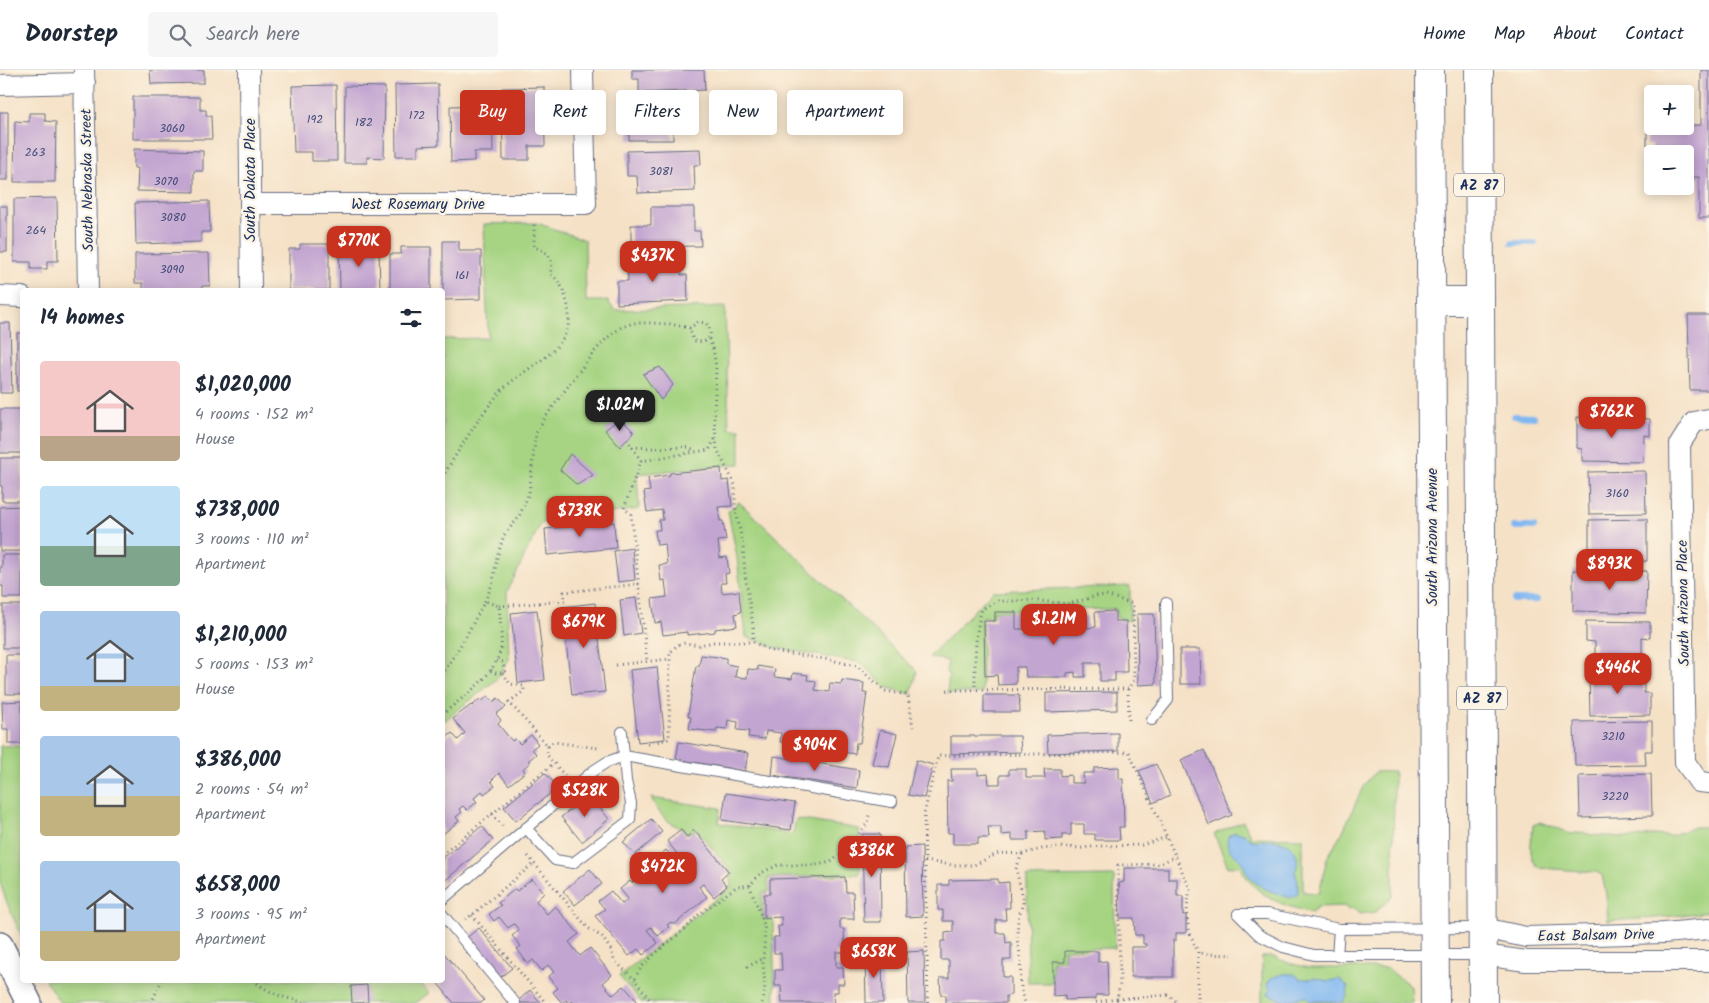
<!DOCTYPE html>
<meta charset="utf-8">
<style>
body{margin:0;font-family:Kalam,sans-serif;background:#f6f6f7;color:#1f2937;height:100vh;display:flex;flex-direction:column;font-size:19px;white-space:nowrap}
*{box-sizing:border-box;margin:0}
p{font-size:16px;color:#747a83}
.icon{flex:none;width:28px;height:28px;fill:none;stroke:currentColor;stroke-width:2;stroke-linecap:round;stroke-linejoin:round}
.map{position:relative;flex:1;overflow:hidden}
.sheet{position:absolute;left:20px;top:218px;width:425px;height:695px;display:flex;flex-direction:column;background:#fff;border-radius:5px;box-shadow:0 2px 12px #0003}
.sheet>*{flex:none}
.banner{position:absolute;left:460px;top:20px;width:475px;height:45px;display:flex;gap:10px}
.fabs{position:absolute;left:1644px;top:15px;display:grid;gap:10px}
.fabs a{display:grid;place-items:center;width:50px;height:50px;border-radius:5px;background:#fff;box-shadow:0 2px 12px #0003;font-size:25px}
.price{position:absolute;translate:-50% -42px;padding:0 11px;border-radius:10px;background:#c8321e;color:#fff;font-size:16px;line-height:32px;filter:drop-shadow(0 1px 2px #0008)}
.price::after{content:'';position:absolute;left:50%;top:30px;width:15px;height:11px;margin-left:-8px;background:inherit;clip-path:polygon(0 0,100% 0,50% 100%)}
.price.on{background:#222;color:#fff}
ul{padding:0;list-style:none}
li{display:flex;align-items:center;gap:15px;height:125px;padding:0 20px}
li span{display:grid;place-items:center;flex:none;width:140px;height:100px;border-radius:5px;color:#555}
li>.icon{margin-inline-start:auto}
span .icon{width:60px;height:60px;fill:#fffc;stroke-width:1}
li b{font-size:21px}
h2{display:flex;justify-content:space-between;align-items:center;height:60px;padding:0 20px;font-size:21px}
.tag{padding:0 18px;border-radius:5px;background:#fff;box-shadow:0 2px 12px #0003;font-size:18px;line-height:45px}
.tag.on{background:#c8321e;color:#fff}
header{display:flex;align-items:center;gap:30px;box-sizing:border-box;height:70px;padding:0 25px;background:#fff;border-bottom:1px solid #e0e1e3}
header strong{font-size:24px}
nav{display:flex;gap:28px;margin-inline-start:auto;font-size:18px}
.search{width:350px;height:45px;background:#f6f6f7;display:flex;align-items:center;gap:12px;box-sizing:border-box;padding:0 18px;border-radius:5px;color:#747a83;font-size:19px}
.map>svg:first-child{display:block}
.green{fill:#a6d482;stroke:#608270}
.water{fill:#81b8f1;stroke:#4e74a8}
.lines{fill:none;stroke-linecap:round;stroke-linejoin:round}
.stream{stroke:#81b8f1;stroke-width:6}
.building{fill:#c3a5d1}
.service-casing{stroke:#676d82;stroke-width:12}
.minor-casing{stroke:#676d82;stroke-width:22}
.tertiary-casing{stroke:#676d82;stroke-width:28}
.primary-casing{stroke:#676d82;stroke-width:30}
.path{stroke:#676d82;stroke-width:3;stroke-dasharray:1 4;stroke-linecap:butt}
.service{stroke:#fff;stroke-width:10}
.minor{stroke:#fff;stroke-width:20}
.tertiary{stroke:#fff;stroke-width:25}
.primary{stroke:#fff;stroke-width:28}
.labels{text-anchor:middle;stroke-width:5;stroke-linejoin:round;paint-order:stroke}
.number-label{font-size:12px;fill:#454c7b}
.shield{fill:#fcf5e5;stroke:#5e6a86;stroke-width:1}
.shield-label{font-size:14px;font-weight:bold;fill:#1b2f5e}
.street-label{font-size:15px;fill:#1b2f5e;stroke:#fcf5e5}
</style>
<header>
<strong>Doorstep</strong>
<div class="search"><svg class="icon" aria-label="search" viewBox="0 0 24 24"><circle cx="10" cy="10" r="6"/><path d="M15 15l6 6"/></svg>Search here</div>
<nav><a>Home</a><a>Map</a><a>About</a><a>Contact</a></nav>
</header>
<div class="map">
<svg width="1709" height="933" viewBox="0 0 1709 933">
<rect width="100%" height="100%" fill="#fcf5e5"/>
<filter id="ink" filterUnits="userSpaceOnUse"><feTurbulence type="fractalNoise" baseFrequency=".02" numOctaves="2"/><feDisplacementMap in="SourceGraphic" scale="10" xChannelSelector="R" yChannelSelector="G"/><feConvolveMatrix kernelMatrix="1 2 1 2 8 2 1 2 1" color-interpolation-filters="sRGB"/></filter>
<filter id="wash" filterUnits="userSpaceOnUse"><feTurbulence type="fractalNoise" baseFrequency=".0096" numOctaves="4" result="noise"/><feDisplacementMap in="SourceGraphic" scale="20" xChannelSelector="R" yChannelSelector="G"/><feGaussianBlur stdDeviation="1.12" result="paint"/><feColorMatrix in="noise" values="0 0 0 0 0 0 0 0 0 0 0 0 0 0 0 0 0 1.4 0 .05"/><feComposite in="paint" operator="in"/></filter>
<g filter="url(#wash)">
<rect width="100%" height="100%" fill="#f5e1c6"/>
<g class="green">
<polygon points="537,153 585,170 586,231 608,231 614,240 725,237 729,359 740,359 740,394 637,404 639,439 541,453 507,522 509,589 498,608 443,652 443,269 488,268 484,154"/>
<polygon points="739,432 917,601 911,624 885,617 861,593 777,578 746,567 737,487 728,441"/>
<polygon points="1130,516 1130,551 1117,548 1116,539 993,541 993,547 982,547 982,623 947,623 949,604 946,603 948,591 929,587 993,521"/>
<polygon points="0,676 22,676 22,866 10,841 0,813"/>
<path d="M1394 701 1393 819 1392 827 1375 842 1360 844 1354 838 1347 839 1346 836 1317 837 1312 843C1278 834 1256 827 1239 795L1228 797 1214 764 1243 751 1251 767 1303 768V822L1319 823 1327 788 1342 763 1364 715 1375 702Z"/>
<path d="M651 728 720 738 719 753 793 764 796 749 859 759 860 804 768 808 769 822 762 823 763 849H773L775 933H642L619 906 731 817 730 800 696 759 687 764C682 758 677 757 671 753 661 747 656 737 651 728Z"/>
<path d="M1541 752 1571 764 1581 762 1592 765 1635 768 1651 765 1670 766 1694 757H1709V842L1654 848 1608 851 1606 824 1602 805 1596 802 1540 798C1526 788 1532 770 1533 755Z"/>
<polygon points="1114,806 1115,878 1064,879 1064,890 1052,891 1052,913 1028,913 1027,807"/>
<polygon points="1271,886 1289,893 1309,898 1386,898 1411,916 1412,933 1262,933 1262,887"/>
<polygon points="45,910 418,910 429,923 416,933 60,933"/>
</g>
<g class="water">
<path d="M1235 762 1244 764 1251 770C1259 771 1267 770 1275 770 1293 772 1302 786 1295 802L1298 811V824L1291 828C1275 823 1256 818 1247 803 1245 799 1244 795 1242 792 1235 783 1224 781 1228 766Z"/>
<polygon points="1284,904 1294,904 1300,909 1308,909 1314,908 1329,911 1340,909 1348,917 1347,926 1344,931 1341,933 1330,931 1311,931 1307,927 1302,927 1285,932 1268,924 1270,919 1267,914 1271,908"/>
</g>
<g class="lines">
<g class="stream">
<polyline points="1512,173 1535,173"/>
<polyline points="1514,346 1534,347"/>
<polyline points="1514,457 1534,457"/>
<polyline points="1514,530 1537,530"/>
</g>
</g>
<g id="blocks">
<g class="building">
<polygon points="150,0 204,0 204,13 151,14"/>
<polygon points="632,0 704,0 705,20 639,23 639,9 632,9"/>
<polygon points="1701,0 1709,0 1709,148 1699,148 1699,107 1685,107 1685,84 1652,84 1652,75 1647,75 1647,55 1652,55 1652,56 1701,55"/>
<polygon points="438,14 439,75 418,76 418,86 396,86 395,15"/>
<polygon points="336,15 337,91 312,91 312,82 294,82 292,16"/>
<polygon points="345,16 385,17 384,88 367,87 367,93 344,93"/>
<polygon points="544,17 545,76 529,76 529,90 503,90 502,18"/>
<polygon points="133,27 200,27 200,40 206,40 206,46 211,46 212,69 133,69"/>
<polygon points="683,29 683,58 673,58 673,70 629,70 629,48 638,48 638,41 644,41 644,30"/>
<polygon points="492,35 493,82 474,82 474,91 451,92 450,36"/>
<rect x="0" y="42" width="8" height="68"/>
<polygon points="29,43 45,43 45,51 56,52 55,112 14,112 15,51 29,52"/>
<polygon points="134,79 203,81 203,101 194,101 194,122 137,121 138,98 134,98"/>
<polygon points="700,79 701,95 694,95 695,121 638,123 637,106 627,106 627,81"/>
<rect x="1647" y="86" width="5" height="21"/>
<polygon points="57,128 58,191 47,191 47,199 31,199 31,192 14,192 14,129"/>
<polygon points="209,131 210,162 201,162 201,172 136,174 135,133"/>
<rect x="0" y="136" width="7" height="46"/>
<polygon points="651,137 694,137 694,161 700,161 701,176 631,177 631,155 651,155"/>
<polygon points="443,171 459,171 459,181 481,181 481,229 443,230"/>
<polygon points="300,174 329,174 329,220 289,220 289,179 300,179"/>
<polygon points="339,175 369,175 369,180 379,180 380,220 340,220"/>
<polygon points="401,177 431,177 431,220 390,220 390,184 401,184"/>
<polygon points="209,183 210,216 202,216 202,220 143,220 143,213 135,213 135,184"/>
<polygon points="680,190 681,205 687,205 688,231 617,234 617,211 628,211 627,192"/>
<polygon points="1688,245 1709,245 1709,320 1690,320"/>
<polygon points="0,253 10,253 12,323 0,323"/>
<rect x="17" y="263" width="5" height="58"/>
<polygon points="660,297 673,315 661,330 643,304"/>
<rect x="0" y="339" width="22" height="44"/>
<polygon points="1577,347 1650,349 1650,366 1644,365 1643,392 1582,391 1582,379 1577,378"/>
<polygon points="620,348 634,362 620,377 605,360"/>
<polygon points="570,384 593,405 577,415 560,400"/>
<polygon points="0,388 22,388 22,431 2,431 2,416 0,416"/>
<polygon points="721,398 722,411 729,410 732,436 718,437 720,451 723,451 726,470 718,471 720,488 727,487 729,503 725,504 726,513 721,513 722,523 739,521 741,542 735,544 737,556 715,559 715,562 687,565 687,562 663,565 661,552 655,553 652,529 667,527 665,510 661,511 659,495 667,494 665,474 657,475 655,460 660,460 659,450 663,450 662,440 647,442 644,422 650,421 648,408 670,405 670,403"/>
<polygon points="1645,401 1646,443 1589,444 1588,402"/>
<polygon points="22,436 22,481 0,481 0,437"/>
<polygon points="1647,449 1647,491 1589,492 1589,450"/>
<polygon points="614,452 616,478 547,485 545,459"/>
<polygon points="632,478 635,510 618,512 614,481"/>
<polygon points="2,485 22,485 22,528 3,528 3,516 0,516 0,497 2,497"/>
<polygon points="1573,500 1647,501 1646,543 1573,541"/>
<polygon points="636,528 641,563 624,566 620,530"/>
<polygon points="595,533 605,622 572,625 562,537"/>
<rect x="3" y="535" width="19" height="43"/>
<polygon points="537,540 545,610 518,613 511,543"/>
<polygon points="1115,541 1115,551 1126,551 1127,602 1115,602 1115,611 1100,611 1100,593 1085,593 1085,607 1075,607 1075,602 1067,603 1067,607 1026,607 1025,597 1016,597 1016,614 998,615 997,605 985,606 984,551 995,551 995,542 1016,542 1016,559 1025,559 1024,547 1040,547 1040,551 1043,551 1043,546 1069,545 1069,550 1072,550 1072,546 1087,546 1087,558 1096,557 1095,542"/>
<polygon points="1137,544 1154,544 1156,614 1138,615"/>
<polygon points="1586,551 1650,552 1650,568 1642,567 1642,593 1595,592 1595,572 1586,571"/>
<polygon points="1180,579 1200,579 1201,614 1180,614"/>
<rect x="6" y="585" width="16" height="39"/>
<polygon points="701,585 726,588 726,594 737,596 735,607 747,608 748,599 758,600 758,596 775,599 774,607 792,609 793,603 808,605 807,610 816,611 815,620 829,622 830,613 841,614 842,610 864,613 863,623 867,623 860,673 856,673 855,684 829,680 830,675 818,673 819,665 811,663 809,673 800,671 799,674 780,672 781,663 766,661 765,669 748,667 749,661 737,660 738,652 728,650 727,659 717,658 716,662 689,659 691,647 688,646 696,596 699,596"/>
<polygon points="657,597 665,669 638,672 630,600"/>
<polygon points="1644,603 1644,623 1650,623 1650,645 1590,646 1589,604"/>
<polygon points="1117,622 1117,640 1046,642 1046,623"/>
<polygon points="984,625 1019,625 1020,642 984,642"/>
<polygon points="488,626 493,632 498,628 506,637 496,644 501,650 498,654 512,671 515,669 520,674 531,665 538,674 532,679 536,684 528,691 530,692 523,699 525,702 509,715 499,703 491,711 495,716 484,724 482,721 474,728 477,732 467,740 463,736 459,739 462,742 456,747 459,751 444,763 442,761 442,671 452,663 458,670 465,663 453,649 471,635 472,636 480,629 482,631"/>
<polygon points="22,631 22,674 8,674 8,659 3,659 2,632"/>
<polygon points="1652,651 1652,681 1645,681 1646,695 1575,696 1574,652"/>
<polygon points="880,660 897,664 889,697 872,694"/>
<polygon points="1118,663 1118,681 1048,683 1047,665"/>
<polygon points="951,666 1020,666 1021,682 951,684"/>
<polygon points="679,672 748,683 745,701 676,689"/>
<polygon points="1204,680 1232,745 1209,755 1181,690"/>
<polygon points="774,686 859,700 857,718 772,705"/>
<polygon points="916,690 933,695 924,728 908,725"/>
<polygon points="1156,694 1170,725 1153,733 1139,701"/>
<polygon points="1119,697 1119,709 1123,709 1124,757 1119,757 1120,770 1095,770 1095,764 1084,764 1084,754 1071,754 1071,765 1062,765 1062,769 1045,770 1045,761 1028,762 1028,770 1012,770 1012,764 1001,765 1001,757 988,757 989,768 978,768 978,774 953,774 953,763 948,763 947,711 952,711 951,699 978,699 978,705 988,704 989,714 1000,714 1000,705 1009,705 1009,699 1026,699 1026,708 1045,708 1044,699 1060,699 1060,706 1071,705 1071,713 1084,713 1083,703 1094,703 1094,698"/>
<polygon points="545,703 558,717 516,751 504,737"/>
<polygon points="1651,704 1652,746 1580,748 1579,706"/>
<polygon points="726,723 795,733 791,760 722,750"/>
<polygon points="589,725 609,749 582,772 561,747"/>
<polygon points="651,749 662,762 635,785 623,772"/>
<polygon points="482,756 493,770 442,813 442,789"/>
<polygon points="681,760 687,767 694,760 729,802 721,809 727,816 714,827 703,814 699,817 707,827 674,855 671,852 667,855 669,857 658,866 651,857 647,860 658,873 643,885 638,879 629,886 595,846 605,839 598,831 611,821 622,834 628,829 620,819 630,811 632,813 644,803 642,801 652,793 654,795 658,792 655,789 666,780 674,789 678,785 667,771"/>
<polygon points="862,764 880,764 881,852 864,852"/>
<polygon points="922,776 923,846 906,847 905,777"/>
<polygon points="1124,798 1168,798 1168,809 1177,809 1177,826 1183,826 1183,845 1186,845 1186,863 1176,863 1176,870 1173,870 1173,907 1131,907 1131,877 1146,877 1146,874 1143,874 1143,865 1135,865 1134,848 1120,848 1119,813 1124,812"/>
<polygon points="590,799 602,814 575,835 563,821"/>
<polygon points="845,807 846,822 853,822 854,849 840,849 840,859 844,859 845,882 836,882 836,897 843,897 844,914 838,914 838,922 833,922 834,933 782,933 781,916 775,916 775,900 782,900 781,883 774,883 774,867 779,867 778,856 782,856 781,847 764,848 764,824 770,824 770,809"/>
<polygon points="532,809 544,823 536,831 547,844 555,836 579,864 569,872 580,886 590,878 612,905 603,913 613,925 624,916 637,931 635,933 574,933 572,931 568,933 566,930 562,933 553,922 558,918 548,907 554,902 548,895 542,901 533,890 528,894 517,879 521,876 512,866 519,860 514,854 508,858 499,847 494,851 489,844 501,835 498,833 515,819 517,821"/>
<polygon points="998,809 998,813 1009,812 1010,838 1005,838 1006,850 996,850 996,863 1005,863 1006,873 1011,872 1011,890 1003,890 1003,907 1011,907 1011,925 1006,926 1006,933 946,933 946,925 941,925 940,908 949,908 949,890 941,890 941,871 945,871 945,863 953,862 953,851 943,851 943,840 938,840 938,815 949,815 949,810"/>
<polygon points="479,858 512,898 498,909 465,869"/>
<polygon points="442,881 484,930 481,933 454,933 435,910 442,910"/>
<polygon points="924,881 925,933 908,933 907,882"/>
<polygon points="1065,881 1098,881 1098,892 1107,891 1108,925 1096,925 1096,929 1065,930 1065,925 1053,926 1053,892 1065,892"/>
<polygon points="865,885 882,885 883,933 866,933"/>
<polygon points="367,915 368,932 352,933 351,916"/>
<polygon points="530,920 541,933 518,933 517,932"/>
</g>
</g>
</g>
<g filter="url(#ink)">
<use href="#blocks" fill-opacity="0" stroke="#676d82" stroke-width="1"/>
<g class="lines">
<g class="service-casing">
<g id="service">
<polyline points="1152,650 1168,630 1166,533"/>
<polyline points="526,758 555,790 573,793 630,750 631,733 626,711 622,662"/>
<polyline points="442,830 593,701 607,692 624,686 892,732"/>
<polyline points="442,844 515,933"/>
<polyline points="1238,844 1259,865 1283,877 1314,885 1482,885"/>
<polyline points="1238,844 1267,844 1339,859 1482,858"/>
<polyline points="1337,886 1339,859"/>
</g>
</g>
<g class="minor-casing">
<g id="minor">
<polyline points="84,0 88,220"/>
<polyline points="249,0 251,220"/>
<polyline points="0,15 85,13"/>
<polyline points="250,134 586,134 583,0"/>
<polyline points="0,226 22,227"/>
<polyline points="1709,349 1694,352 1680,374 1685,692 1699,712 1709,713"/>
<polyline points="1483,858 1526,867 1664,863 1709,859"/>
<polyline points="1483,885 1526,891 1709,891"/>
</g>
</g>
<g class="tertiary-casing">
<polyline id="tertiary" points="0,875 29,933"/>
</g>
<g class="primary-casing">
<g id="primary">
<polyline points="1430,0 1435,933"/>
<polyline points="1479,0 1483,933"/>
<polyline points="1431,231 1480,231"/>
</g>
</g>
<g class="path">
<polyline points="709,269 713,279 716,297 714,347 717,379 735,415 735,435 743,476 745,504 753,556 753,572 772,581 831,590 857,596 885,621 908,625 913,657"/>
<polyline points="627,369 641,391 624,438 631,444 647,591"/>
<polyline points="632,377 652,378 688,377 695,382 709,380 716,367"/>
<polyline points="641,391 695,382"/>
<path d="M442 407C461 378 478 347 501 321 527 293 580 281 567 232 564 221 560 210 550 204 555 189 548 181 534 177V153"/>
<polyline points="499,536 565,531 564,522 639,514"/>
<polyline points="616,595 669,589"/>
<polyline points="491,600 496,603 503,603 505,601 503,592 496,590"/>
<polyline points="503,603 510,614 524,616 524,621 509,632 548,676 547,685 566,707"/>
<path d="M442 605 465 568 486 529 493 512 497 487 504 465 519 447 529 423 536 363 546 346 593 283 607 268 620 258 633 253H650L670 254 690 258 698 252 706 253C712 261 712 267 704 272L694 271 691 265 690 258"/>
<polyline points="1128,619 1129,651"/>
<path d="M947 620 1128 619 1134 610 1133 534 1106 525 1097 526 1069 534 1031 530 1014 531H998L982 539C974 565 975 593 975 620"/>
<path d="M442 645C463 626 491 610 500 582 503 573 500 547 499 536L484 531"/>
<polyline points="648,674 669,669 670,583 677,575 685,573 699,575 714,572 753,572"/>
<polyline points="548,676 553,672 598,678"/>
<polyline points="492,744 505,759"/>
<polyline points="1022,784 1016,799 1022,824 1023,833 1018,849 1017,870 1020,883 1021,917 1025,933"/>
<polyline points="442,785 554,693"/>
<polyline points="528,786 588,858 602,867 611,880 614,890 635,910"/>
<polyline points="925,791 952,795 974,795 999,783 1022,784 1042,779 1059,777 1082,778 1101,776 1142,775 1167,767"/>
<path d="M750 815C753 829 761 841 764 855 766 868 763 881 763 894 764 908 767 920 762 933"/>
<polyline points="472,845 546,933"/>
<polyline points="465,849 472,845 534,793"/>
<polyline points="747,897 764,888"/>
<path d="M253 910C271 925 285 928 308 933"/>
<polyline points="1117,929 1168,925 1178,933"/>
<polyline points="151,933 162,910"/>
<path d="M652 933 635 910C639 889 684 865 697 846L736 817 750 815 761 803 778 795H816L831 792 843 783 852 774 866 755 870 742"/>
<path d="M928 933 924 744 938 686 1129 682 1190 819C1185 846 1186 857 1198 882"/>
<polyline points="1091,933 1117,929 1120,914 1118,795 1159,794 1176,786"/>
<polyline points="1198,933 1198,882 1205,884 1232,885"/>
</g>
<use href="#service" class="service"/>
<use href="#minor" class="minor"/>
<use href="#tertiary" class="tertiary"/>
<use href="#primary" class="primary"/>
</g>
</g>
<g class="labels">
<g class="number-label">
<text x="417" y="49">172</text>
<text x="315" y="53">192</text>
<text x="364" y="56">182</text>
<text x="172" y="62">3060</text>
<text x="35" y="86">263</text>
<text x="661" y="105">3081</text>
<text x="166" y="115">3070</text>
<text x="173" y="151">3080</text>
<text x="36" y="164">264</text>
<text x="172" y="203">3090</text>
<text x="462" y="209">161</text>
<text x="1617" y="427">3160</text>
<text x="1613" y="670">3210</text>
<text x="1615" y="730">3220</text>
</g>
<g class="shield">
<rect x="1454" y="103.5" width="50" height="23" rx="4"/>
<rect x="1457" y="616.5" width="50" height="23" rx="4"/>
</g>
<g class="shield-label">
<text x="1479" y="120">AZ 87</text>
<text x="1482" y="633">AZ 87</text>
</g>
<g class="street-label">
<text transform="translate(87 110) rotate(-91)" y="5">South Nebraska Street</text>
<text transform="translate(250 110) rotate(-90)" y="5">South Dakota Place</text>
<text x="418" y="139">West Rosemary Drive</text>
<text transform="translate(1432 467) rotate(-90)" y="5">South Arizona Avenue</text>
<text transform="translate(1683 533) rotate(-91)" y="5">South Arizona Place</text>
<text transform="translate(1596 865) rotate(-1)" y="5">East Balsam Drive</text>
</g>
</g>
</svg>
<div class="fabs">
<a>+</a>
<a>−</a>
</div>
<b class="price" style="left:359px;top:198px">$770K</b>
<b class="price" style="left:653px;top:213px">$437K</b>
<b class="price on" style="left:620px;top:362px">$1.02M</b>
<b class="price" style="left:1612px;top:369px">$762K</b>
<b class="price" style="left:580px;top:468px">$738K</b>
<b class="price" style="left:1610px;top:521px">$893K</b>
<b class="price" style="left:1054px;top:576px">$1.21M</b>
<b class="price" style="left:584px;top:579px">$679K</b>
<b class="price" style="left:1618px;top:625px">$446K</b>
<b class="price" style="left:815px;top:702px">$904K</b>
<b class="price" style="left:585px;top:748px">$528K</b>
<b class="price" style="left:872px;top:808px">$386K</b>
<b class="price" style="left:663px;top:824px">$472K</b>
<b class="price" style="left:874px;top:909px">$658K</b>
<div class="banner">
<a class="tag on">Buy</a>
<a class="tag">Rent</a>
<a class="tag">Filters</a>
<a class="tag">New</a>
<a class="tag">Apartment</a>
</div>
<section class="sheet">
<h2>14 homes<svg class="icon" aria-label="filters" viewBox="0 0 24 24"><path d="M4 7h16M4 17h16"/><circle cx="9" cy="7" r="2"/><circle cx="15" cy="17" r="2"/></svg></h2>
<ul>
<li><span style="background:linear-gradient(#f6c9c9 75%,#b9a48a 0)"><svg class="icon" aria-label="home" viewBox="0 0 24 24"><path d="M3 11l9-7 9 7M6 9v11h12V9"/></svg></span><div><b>$1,020,000</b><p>4 rooms · 152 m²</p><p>House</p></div></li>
<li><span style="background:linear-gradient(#bfe0f5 60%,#7fa58c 0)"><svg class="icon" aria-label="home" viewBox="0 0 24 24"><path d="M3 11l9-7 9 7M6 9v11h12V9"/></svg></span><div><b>$738,000</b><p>3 rooms · 110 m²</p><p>Apartment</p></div></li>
<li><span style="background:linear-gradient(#a9c7e8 75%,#c2b280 0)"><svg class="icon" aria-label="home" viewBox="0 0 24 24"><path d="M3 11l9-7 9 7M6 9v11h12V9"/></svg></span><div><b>$1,210,000</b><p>5 rooms · 153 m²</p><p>House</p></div></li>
<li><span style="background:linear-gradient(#a9c7e8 60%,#c2b280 0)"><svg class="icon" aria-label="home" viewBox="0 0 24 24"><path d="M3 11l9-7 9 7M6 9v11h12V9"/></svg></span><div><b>$386,000</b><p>2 rooms · 54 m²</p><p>Apartment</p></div></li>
<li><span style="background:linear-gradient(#a9c7e8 70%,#c2b280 0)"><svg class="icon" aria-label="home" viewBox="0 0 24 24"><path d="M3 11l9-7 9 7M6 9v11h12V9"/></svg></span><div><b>$658,000</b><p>3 rooms · 95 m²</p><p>Apartment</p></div></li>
</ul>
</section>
</div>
